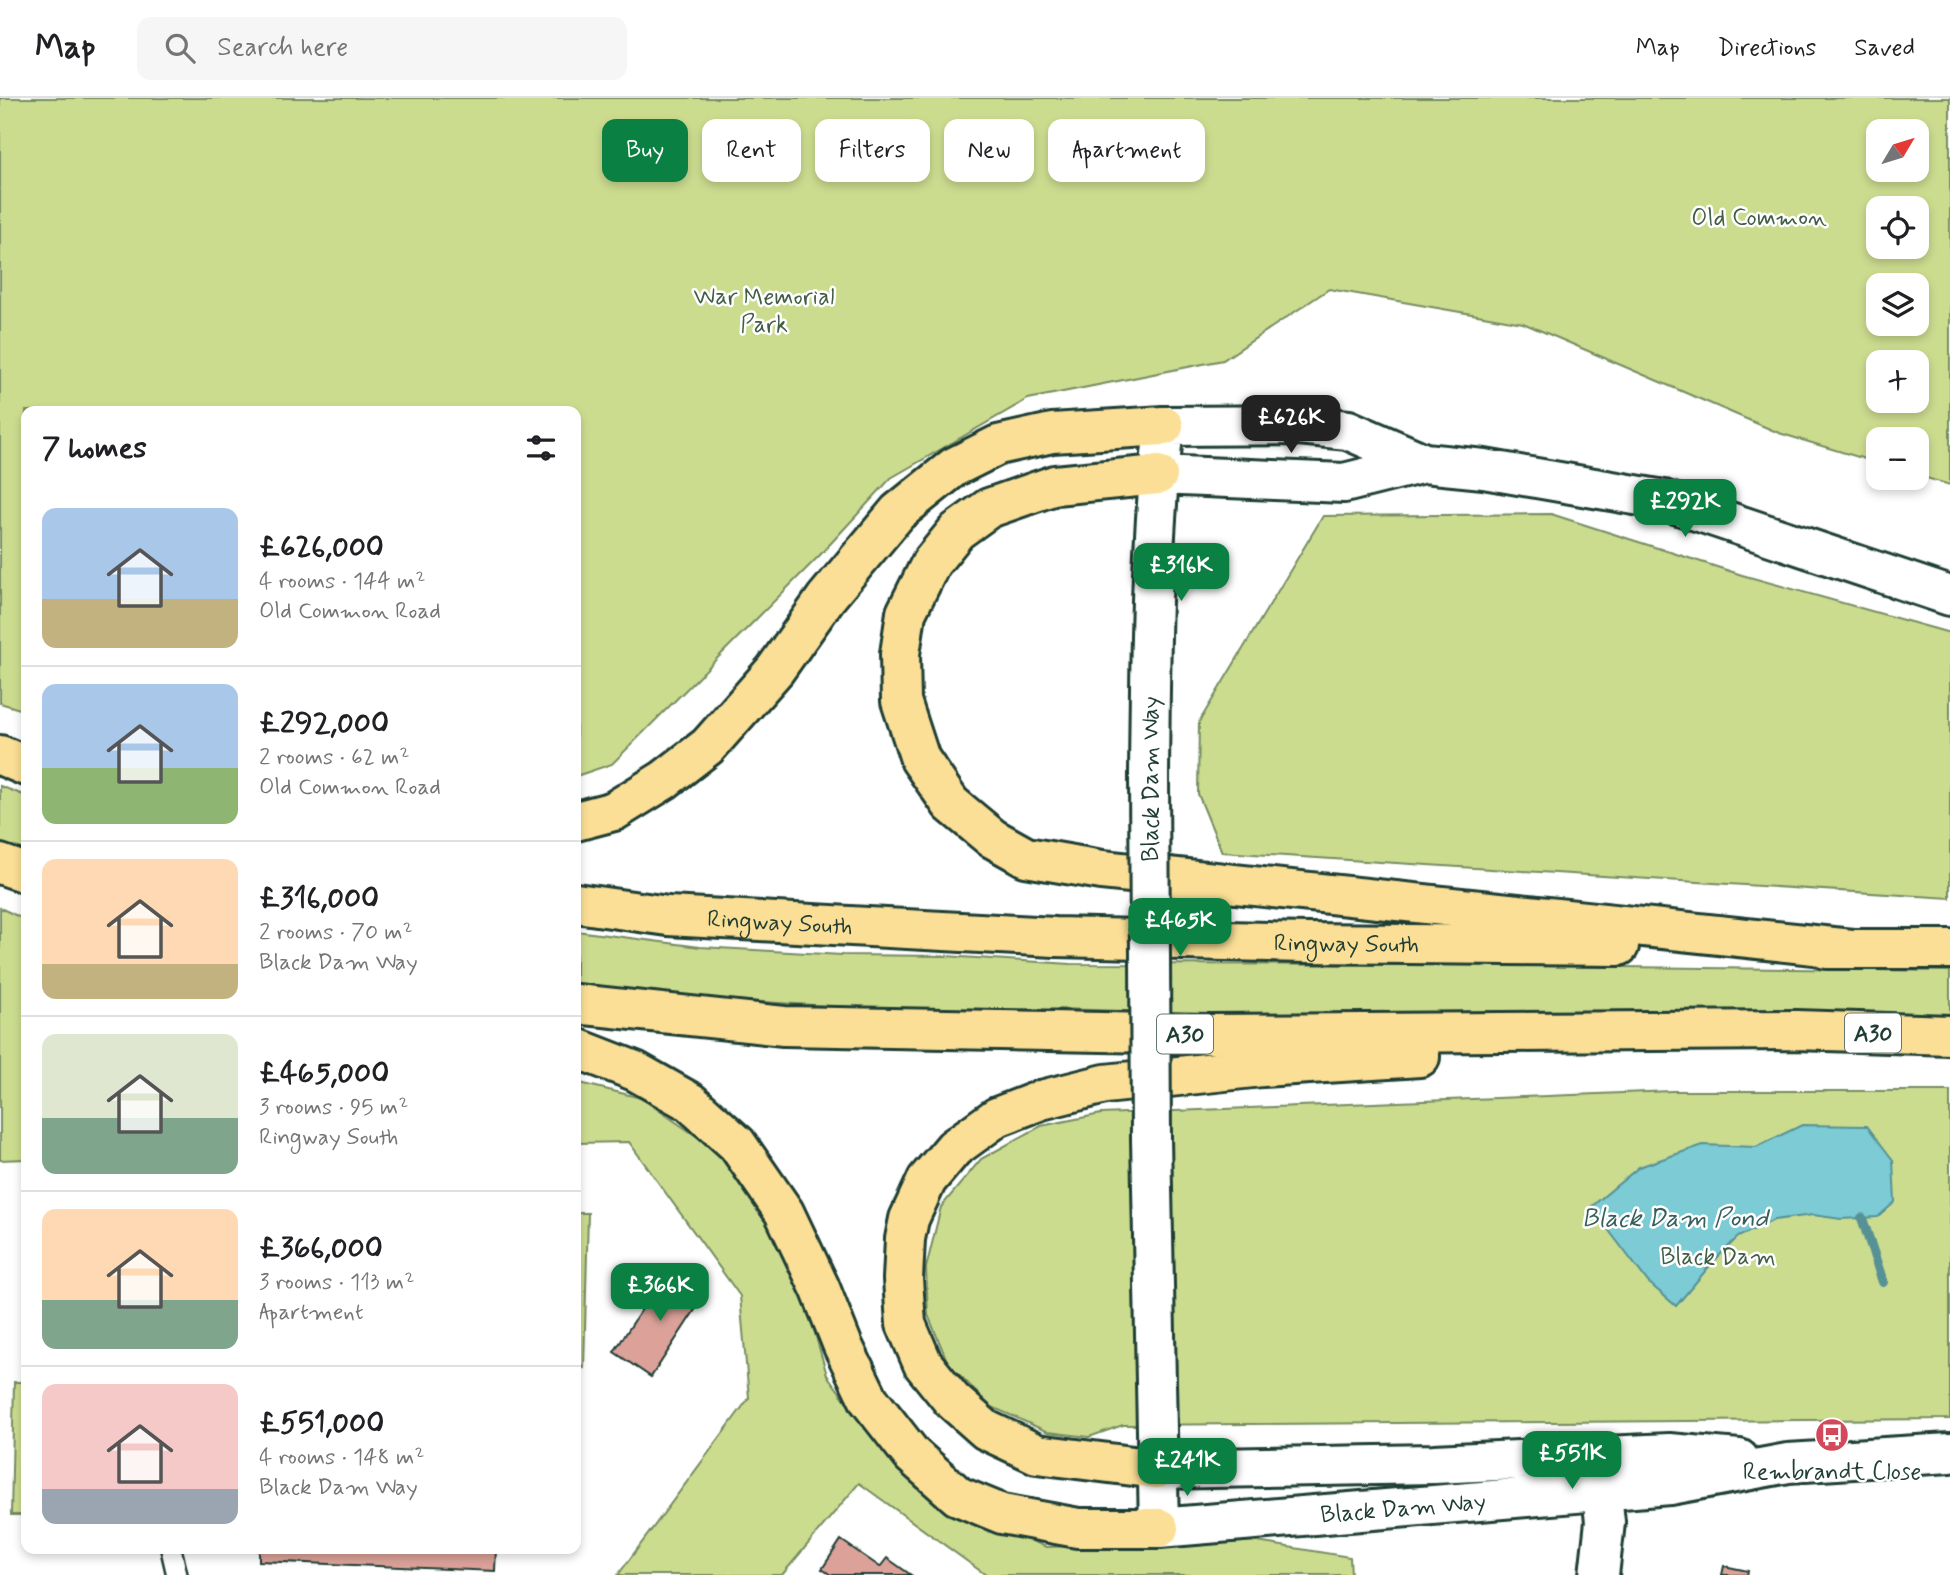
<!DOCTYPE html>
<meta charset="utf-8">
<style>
body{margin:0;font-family:Mynerve,sans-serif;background:#f6f6f6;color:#202124;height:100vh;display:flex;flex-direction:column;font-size:26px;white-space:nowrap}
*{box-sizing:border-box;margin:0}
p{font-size:23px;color:#757577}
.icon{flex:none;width:38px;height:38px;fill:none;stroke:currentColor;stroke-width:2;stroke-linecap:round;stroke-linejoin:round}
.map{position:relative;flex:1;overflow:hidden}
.side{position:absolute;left:21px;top:308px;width:560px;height:1148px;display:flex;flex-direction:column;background:#fff;border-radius:14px;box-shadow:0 4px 10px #0003}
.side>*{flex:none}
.hud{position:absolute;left:602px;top:21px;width:665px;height:63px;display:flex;gap:14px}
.needle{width:46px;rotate:52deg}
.controls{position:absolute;left:1866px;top:21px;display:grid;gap:14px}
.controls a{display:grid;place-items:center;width:63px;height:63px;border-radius:14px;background:#fff;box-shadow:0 4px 10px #0003;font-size:35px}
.price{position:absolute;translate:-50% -60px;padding:0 16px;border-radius:14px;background:#0b8043;color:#fff;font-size:23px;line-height:46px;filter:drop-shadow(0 2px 4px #0008)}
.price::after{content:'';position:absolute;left:50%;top:42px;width:21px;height:16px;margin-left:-10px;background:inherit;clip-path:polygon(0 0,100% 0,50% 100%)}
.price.on{background:#222;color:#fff}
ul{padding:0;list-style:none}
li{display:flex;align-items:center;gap:21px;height:175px;padding:0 21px}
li+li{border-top:2px solid #e0e0e0}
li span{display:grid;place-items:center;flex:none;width:196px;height:140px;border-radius:14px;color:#555}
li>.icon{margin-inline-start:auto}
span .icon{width:84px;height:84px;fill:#fffc;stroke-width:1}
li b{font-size:30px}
h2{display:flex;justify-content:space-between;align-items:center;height:84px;padding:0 21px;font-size:30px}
.tag{padding:0 24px;border-radius:14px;background:#fff;box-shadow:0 4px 10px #0003;font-size:24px;line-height:63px}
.tag.on{background:#0b8043;color:#fff}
header{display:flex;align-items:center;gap:42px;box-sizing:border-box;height:98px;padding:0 35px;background:#fff;border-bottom:2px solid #e0e0e0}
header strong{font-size:33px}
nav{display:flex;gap:38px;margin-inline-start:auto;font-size:24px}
.search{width:490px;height:63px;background:#f6f6f6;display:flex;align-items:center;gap:18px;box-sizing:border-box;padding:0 24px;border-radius:14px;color:#757577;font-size:26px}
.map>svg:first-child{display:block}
.green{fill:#ccdc8f;stroke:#768c62;stroke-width:2;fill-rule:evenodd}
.water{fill:#7bcbd5;stroke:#569295;stroke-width:2}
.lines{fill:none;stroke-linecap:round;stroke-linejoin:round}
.stream{stroke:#569295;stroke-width:10}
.building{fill:#dca299;stroke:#1f3d34;stroke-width:2}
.lane-casing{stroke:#1f3d34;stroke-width:24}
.street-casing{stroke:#1f3d34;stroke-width:44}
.secondary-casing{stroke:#1f3d34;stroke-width:44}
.primary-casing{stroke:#1f3d34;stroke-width:44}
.lane{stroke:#fff;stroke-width:19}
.street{stroke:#fff;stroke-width:38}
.secondary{stroke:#fff;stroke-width:38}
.primary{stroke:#fbdf96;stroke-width:38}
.secondary-bridge-casing{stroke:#1f3d34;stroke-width:44;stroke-linecap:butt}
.secondary-bridge{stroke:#fff;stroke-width:38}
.labels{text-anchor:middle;stroke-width:5;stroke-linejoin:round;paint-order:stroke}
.shield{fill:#fff;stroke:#627771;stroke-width:2}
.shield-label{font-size:23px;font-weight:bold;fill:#1f3d34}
.park-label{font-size:24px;fill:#425d46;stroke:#fff}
.street-label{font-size:24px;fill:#1f3d34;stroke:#fff}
.poi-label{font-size:24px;fill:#1f3d34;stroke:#fff}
.water-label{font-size:26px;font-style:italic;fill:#36605c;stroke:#fff}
</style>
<header>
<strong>Map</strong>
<div class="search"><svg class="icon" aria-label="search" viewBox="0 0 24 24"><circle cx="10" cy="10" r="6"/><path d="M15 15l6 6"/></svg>Search here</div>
<nav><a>Map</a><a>Directions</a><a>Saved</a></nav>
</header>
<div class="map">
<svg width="1950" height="1477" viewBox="0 0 1950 1477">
<rect width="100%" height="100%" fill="#fff"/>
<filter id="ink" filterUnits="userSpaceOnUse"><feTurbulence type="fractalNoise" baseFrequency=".0143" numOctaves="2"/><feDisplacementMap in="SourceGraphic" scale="14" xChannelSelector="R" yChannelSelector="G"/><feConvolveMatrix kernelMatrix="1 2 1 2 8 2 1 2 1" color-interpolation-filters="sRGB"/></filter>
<g filter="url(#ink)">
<g class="green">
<path d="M0 0H1950V387L1916 377V341H1878V365L1779 335 1523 225 1329 191 1223 262 1028 301 891 380 820 457 612 666 576 678V313H26V613L0 605ZM1916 33V72H1878V33ZM1916 110V149H1878V110ZM1916 187V226H1878V187ZM1878 264H1916V303H1878Z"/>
<polygon points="1551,416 1742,477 1950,535 1950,800 1222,754 1198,696 1199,624 1323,418"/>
<polygon points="0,688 26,698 26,756 0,746"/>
<polygon points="0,810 26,822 26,1061 0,1062"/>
<polygon points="576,833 700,849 842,857 945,858 1071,866 1464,867 1950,873 1950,925 1293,918 1059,911 898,912 612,895 576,890"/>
<polygon points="576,984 641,1000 712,1049 768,1119 805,1201 827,1277 868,1332 952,1409 1046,1449 1251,1443 1350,1459 1351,1477 986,1477 859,1385 782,1477 618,1477 749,1300 740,1198 629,1044 576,1045"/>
<polygon points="1672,993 1950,993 1950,1321 1123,1327 1089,1339 1048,1334 990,1308 948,1265 928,1217 926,1170 941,1109 981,1061 1041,1028 1101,1016"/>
<polygon points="576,1115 588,1115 584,1270 576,1269"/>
<polygon points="14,1284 26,1284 26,1417 11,1417"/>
</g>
<polygon class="water" points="1802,1027 1867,1028 1893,1062 1895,1104 1878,1119 1841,1121 1813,1117 1774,1122 1738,1139 1712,1165 1676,1208 1648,1184 1591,1109 1639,1069 1703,1047 1756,1049"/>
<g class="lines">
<polyline class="stream" points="1862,1120 1883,1184"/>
</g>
<g class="building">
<polygon points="668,1171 706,1195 651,1279 614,1254"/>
<polygon points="841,1442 880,1469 887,1460 911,1477 831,1477 822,1471"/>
<polygon points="259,1451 496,1451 495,1473 259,1463"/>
<polygon points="1724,1468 1748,1473 1747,1477 1722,1477"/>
</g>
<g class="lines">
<g class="lane-casing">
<polyline id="lane" points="171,1451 177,1477"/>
</g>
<g class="street-casing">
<polyline id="street" points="1598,1359 1605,1424 1599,1477"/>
</g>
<g class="secondary-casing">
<g id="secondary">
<polyline points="1158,377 1344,385 1424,365"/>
<path d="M1149 678C1150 561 1151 445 1164 328L1299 327 1348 332 1424 365 1484 371 1664 402 1950 498"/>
<path id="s1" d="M1151 1041 1159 1430 1670 1387 1788 1365 1950 1355"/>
<polyline points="1157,1371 1434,1366 1669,1355 1739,1361"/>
</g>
</g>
<g class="primary-casing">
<g id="primary">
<polyline points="1158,377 1055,387 989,410 957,433 931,465 906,515 900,556 901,603 920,661 951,706 992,740 1026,759 1102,772 1852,851"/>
<polyline points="0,657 26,668"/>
<polyline points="576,723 614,713 664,682 708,648 775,572 826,500 898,414 954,369 998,347 1052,335 1164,328"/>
<polyline points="0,766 26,775"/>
<path id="s2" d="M576 805 668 818 1055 839 1307 845 1619 848"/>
<polyline points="1826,851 1950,851"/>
<polyline points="576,906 784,928 1209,936 1796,932 1950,937"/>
<polyline points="576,950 635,973 690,1004 737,1046 784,1114 820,1190 843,1248 869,1302 912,1357 958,1398 1002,1416 1078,1430 1159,1430"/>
<polyline points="1157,1371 1037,1356 986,1332 952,1302 923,1266 906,1226 903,1181 905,1141 909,1121 927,1082 954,1050 997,1019 1041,1002 1105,986 1262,969 1420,959"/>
</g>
</g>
<use href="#lane" class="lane"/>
<use href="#street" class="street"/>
<use href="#secondary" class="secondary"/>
<use href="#primary" class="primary"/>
<g class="secondary-bridge-casing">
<polyline id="secondary-bridge" points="1149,678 1151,1041"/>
</g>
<use href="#secondary-bridge" class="secondary-bridge"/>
</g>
</g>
<defs>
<g id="bus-disc" transform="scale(1.75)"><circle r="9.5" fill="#d1495b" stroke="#fff"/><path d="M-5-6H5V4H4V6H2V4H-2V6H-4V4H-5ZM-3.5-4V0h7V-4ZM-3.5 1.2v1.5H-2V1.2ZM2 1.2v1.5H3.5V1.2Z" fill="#fff"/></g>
</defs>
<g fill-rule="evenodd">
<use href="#bus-disc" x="1832" y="1337"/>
</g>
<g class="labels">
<g class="shield">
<rect x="1845" y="915.5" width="56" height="39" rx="5"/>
<rect x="1157" y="916.5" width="56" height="39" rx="5"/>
</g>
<g class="shield-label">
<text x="1873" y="943">A30</text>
<text x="1185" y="944">A30</text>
</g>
<g class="park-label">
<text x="1759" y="127">Old Common</text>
<text x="764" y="206">War Memorial<tspan x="764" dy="28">Park</tspan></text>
<text x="1718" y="1166">Black Dam</text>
</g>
<g class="street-label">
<text transform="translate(1150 681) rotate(-90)" y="8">Black Dam Way</text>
<text dy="8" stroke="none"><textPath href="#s2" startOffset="205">Ringway South</textPath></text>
<text dy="8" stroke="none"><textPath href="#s2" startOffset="772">Ringway South</textPath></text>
<text dy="8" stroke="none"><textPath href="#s1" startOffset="634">Black Dam Way</textPath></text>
</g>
<g class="poi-label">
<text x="1832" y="1381">Rembrandt Close</text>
</g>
<g class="water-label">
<text x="1675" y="1128">Black Dam Pond</text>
</g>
</g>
</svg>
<div class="controls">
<a><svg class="needle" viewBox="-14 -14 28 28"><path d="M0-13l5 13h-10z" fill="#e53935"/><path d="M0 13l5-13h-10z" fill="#757577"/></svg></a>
<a><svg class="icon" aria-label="locate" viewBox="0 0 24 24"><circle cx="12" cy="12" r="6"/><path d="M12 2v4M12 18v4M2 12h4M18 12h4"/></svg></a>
<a><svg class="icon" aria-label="layers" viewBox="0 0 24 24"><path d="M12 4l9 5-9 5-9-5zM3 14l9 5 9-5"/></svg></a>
<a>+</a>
<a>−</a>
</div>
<b class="price on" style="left:1291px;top:357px">£626K</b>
<b class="price" style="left:1685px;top:441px">£292K</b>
<b class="price" style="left:1181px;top:505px">£316K</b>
<b class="price" style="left:1180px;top:860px">£465K</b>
<b class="price" style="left:660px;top:1225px">£366K</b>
<b class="price" style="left:1572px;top:1393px">£551K</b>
<b class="price" style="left:1187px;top:1400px">£241K</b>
<div class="hud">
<a class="tag on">Buy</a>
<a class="tag">Rent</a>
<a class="tag">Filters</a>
<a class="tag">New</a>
<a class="tag">Apartment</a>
</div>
<section class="side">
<h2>7 homes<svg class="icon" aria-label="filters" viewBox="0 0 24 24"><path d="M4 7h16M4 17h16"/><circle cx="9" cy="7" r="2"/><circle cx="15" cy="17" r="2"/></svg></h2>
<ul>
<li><span style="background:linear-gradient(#a9c7e8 65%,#c2b280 0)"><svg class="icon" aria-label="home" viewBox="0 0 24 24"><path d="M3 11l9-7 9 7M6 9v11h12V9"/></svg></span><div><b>£626,000</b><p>4 rooms · 144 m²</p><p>Old Common Road</p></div></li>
<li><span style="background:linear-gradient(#a9c7e8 60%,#8fb573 0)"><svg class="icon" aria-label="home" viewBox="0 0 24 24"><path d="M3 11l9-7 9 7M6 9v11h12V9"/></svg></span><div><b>£292,000</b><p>2 rooms · 62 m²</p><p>Old Common Road</p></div></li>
<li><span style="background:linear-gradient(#ffd9b3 75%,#c2b280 0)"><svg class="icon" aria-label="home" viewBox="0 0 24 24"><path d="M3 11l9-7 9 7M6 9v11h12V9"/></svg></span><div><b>£316,000</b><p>2 rooms · 70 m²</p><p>Black Dam Way</p></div></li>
<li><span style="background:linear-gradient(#dfe7d0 60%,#7fa58c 0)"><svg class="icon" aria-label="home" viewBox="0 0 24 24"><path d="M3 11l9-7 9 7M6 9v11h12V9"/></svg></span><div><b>£465,000</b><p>3 rooms · 95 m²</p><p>Ringway South</p></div></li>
<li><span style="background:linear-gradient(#ffd9b3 65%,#7fa58c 0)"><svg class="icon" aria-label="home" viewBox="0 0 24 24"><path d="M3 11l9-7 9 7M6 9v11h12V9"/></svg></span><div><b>£366,000</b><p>3 rooms · 113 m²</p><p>Apartment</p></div></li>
<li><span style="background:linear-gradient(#f6c9c9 75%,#9aa5b1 0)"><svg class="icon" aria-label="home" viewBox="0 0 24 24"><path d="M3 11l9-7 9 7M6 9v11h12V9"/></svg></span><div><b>£551,000</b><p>4 rooms · 148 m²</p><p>Black Dam Way</p></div></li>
</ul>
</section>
</div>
